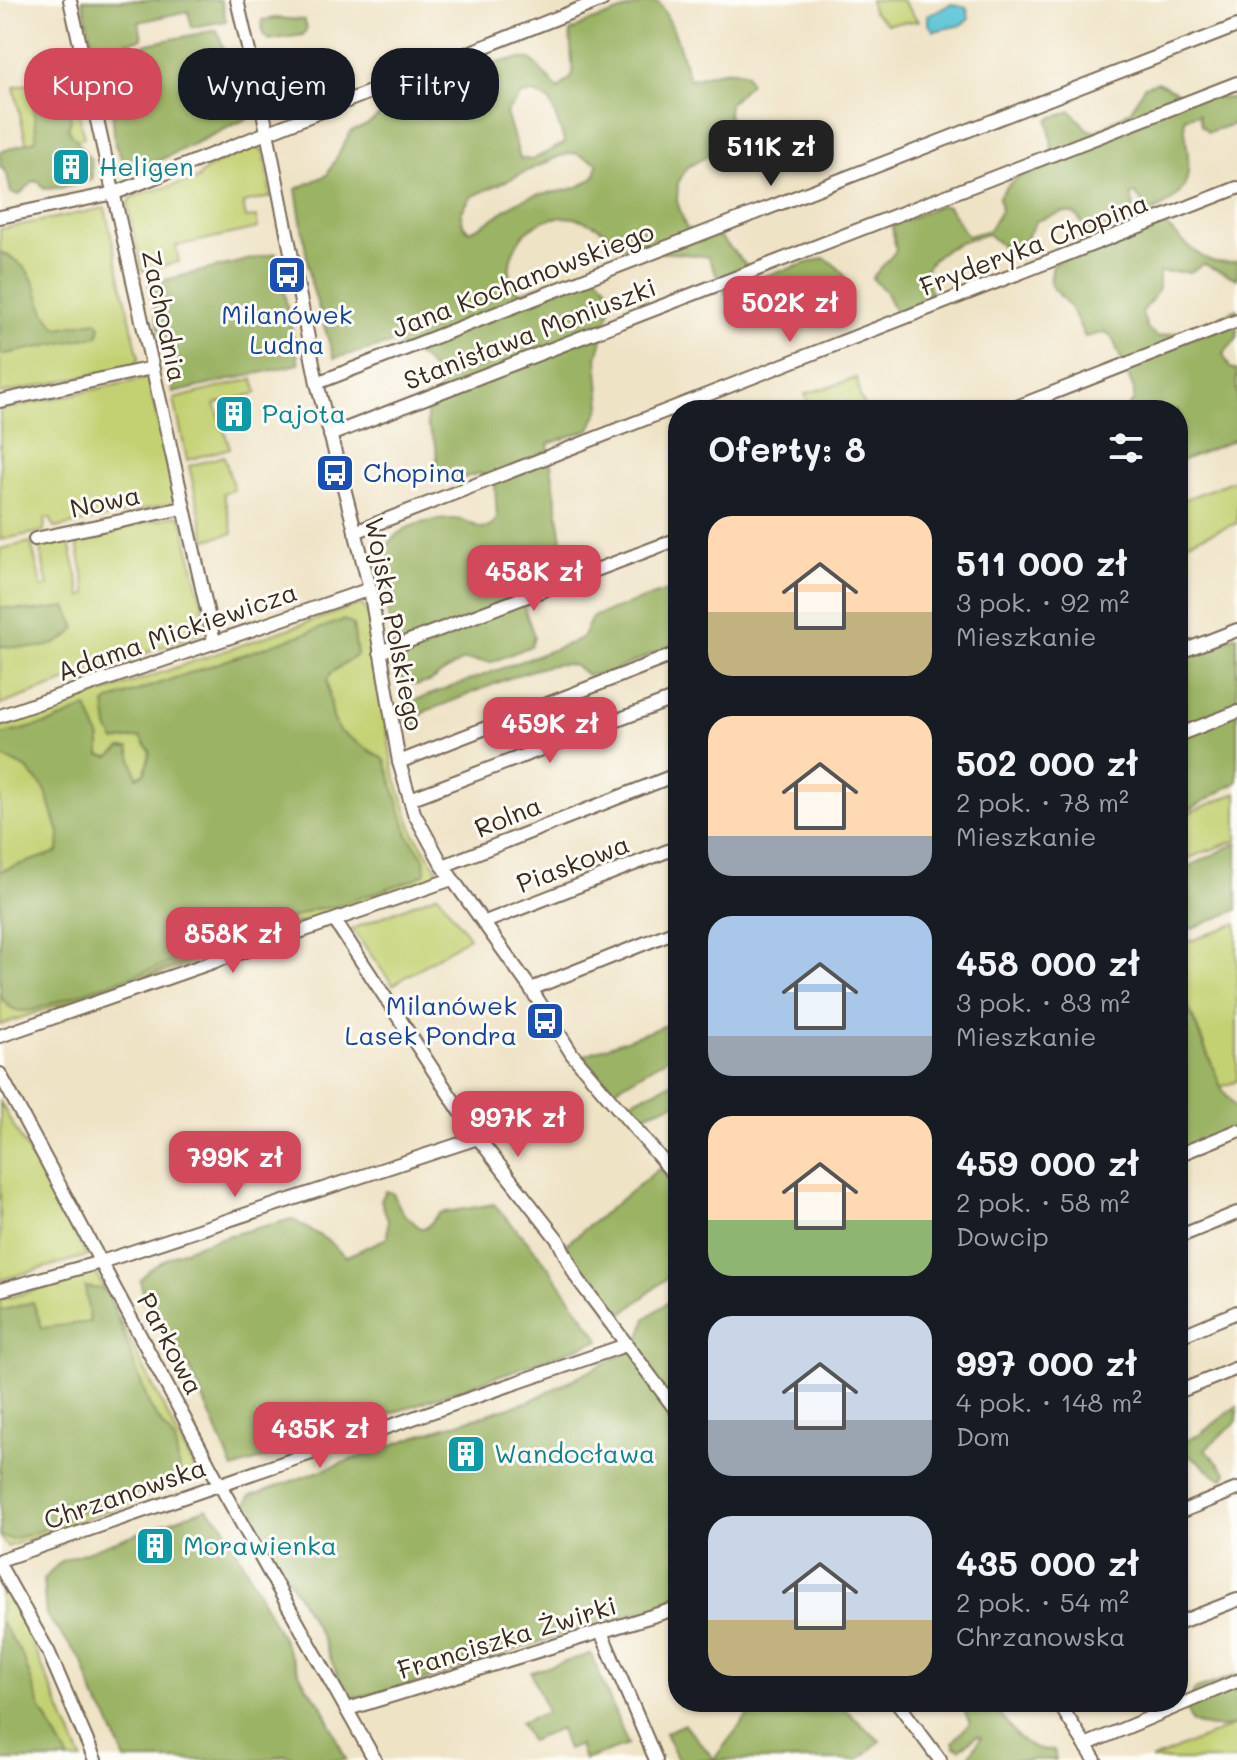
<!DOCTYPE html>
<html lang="pl">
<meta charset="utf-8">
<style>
body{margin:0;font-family:Mali,sans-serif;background:#20242c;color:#f1f3f6;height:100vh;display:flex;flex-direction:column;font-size:30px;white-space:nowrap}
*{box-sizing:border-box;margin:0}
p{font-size:26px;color:#9ea1a6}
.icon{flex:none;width:44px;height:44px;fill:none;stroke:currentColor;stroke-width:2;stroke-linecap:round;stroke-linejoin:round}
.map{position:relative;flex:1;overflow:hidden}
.side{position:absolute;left:668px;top:400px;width:520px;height:1312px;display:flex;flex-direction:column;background:#171b24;border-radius:32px;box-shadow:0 2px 6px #0004}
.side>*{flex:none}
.guide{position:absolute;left:24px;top:48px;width:524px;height:72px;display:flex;gap:16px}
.price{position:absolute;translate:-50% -68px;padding:0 18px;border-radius:16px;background:#d1495b;color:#fff;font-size:26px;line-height:52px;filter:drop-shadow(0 2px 4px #0008)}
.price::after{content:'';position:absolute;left:50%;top:48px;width:24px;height:18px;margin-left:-12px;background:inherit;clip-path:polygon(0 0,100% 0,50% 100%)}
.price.on{background:#222;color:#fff}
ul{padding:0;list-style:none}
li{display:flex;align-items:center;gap:24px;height:200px;padding:0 40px}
li span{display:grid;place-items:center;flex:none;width:224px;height:160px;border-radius:24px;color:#555}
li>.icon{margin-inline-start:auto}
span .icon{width:96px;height:96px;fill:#fffc;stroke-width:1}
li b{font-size:34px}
h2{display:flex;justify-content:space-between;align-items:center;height:96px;padding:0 40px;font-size:34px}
.chip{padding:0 28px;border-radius:32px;background:#171b24;box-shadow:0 2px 6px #0004;font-size:28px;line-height:72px}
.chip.on{background:#d1495b;color:#fff}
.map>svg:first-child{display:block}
.green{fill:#c4d173;stroke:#807e48;stroke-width:2}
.forest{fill:#9bb365;stroke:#6b6e42;stroke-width:2;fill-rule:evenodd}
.water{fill:#5cc5d8;stroke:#4c787b;stroke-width:2}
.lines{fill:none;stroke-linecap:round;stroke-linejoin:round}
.minor-casing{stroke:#7a6b59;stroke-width:16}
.minor{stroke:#fff;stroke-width:12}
.labels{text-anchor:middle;stroke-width:6;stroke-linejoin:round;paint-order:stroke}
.culture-label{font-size:26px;fill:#0d838f;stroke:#fdfcf7;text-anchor:start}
.street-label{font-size:26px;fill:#3b2a1e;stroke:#fdfcf7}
.transit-label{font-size:26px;fill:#164399;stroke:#fdfcf7}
</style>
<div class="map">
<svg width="1237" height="1760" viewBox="0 0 1237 1760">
<rect width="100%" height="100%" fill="#fdfcf7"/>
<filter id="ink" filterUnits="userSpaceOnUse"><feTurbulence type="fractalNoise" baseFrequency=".0125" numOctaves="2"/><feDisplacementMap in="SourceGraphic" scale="16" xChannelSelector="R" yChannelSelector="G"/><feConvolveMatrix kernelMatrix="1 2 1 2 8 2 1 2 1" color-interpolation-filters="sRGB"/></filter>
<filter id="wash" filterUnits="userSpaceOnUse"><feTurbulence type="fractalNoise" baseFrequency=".006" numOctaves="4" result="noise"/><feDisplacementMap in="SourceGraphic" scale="32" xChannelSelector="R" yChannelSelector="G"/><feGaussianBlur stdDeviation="1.8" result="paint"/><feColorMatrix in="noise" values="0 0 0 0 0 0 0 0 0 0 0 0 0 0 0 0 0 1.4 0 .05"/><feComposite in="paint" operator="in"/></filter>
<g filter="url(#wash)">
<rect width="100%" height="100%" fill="#efe3c6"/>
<g class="green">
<polygon points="870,0 902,0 918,21 887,24 872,11"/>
<polygon points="71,75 84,138 28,151 14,87"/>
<path d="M255 146 264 152 271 197 243 203 246 218 256 217 258 228 176 246 179 262 142 271 128 205 131 198C154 188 174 187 198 179 203 166 241 152 255 146Z"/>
<polygon points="105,208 139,358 134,366 0,394 0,229"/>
<polygon points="148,378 176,503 55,528 50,518 45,519 44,531 0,540 0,410"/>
<polygon points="857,378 860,398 868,410 811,410 805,394"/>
<polygon points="253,379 257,393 215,404 230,448 187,460 174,399"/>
<polygon points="224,456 234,490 223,493 233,533 206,540 189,466"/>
<polygon points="1237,479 1237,523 1178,546 1178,502"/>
<polygon points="177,515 182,519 207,625 201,627 197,615 201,633 0,705 0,549 31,542 42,588 48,586 39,545 68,539 82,597 87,594 77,544 81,537"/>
<polygon points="361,604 367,611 394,773 414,833 441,875 58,1011 57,1008 329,912 0,1025 0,728"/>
<polygon points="1237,793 1237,840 1178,862 1178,817"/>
<polygon points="438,894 469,937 393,985 352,929"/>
<polygon points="1237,923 1237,1081 1221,1087 1178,980 1178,946"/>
<polygon points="0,1102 87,1256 0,1280"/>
<polygon points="96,1273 199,1478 7,1547 0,1536 0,1300"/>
<polygon points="0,1584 29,1636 82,1760 0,1760"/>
<polygon points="1237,1724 1237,1760 1151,1760"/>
</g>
<g class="forest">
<polygon points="82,0 221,0 226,21 192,27 188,11 139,22 142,39 94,51"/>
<path d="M645 3H659C678 33 679 48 689 79 709 76 725 66 746 73L750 83 729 104 728 115 734 126 775 133 783 144 767 154 709 155 687 167 678 183 677 201 686 228 721 238 758 278 824 258C838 266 844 271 848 287L840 294 845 315 837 327C806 305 791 327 762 325 754 325 744 320 737 318L708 257C682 251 646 255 622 247 615 244 610 235 604 231 569 206 523 215 511 259 508 272 510 284 520 293L591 268 610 290 612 301 597 358 601 406 590 429 548 444 564 555 559 570 527 588 520 596 534 636 531 646 492 662 463 660 429 682 417 685 403 681C397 666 397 649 393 633 376 566 368 521 456 519 469 519 476 531 490 527L497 519 495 484 480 473 456 480 438 476 436 445 427 425V411L440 400 439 377 422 358 394 343 334 358 311 283 296 189 327 175 351 131C373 125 375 116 392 106 425 87 494 56 531 59L558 89 573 76 570 32 586 23ZM535 93 550 101 565 143 532 160 520 158 506 113 521 95ZM575 153 598 163 595 176C567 199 551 187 524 199 503 208 494 222 469 231L463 225 461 213 471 197 560 156Z"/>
<polygon points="275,18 304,20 307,28 303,35 269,40 263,34 262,20"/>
<polygon points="217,30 248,118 160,160 126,167 115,145 108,59 128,48"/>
<path d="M1157 82 1181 94 1237 99V123L1208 132 1201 125 1199 114 1184 118C1187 163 1202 191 1151 212L1135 193 1131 195 1135 213C1120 225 1108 231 1089 231L1075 214 1064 212 1036 221 1024 242 1008 251 988 234C964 240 938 248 925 270L931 293 915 306 895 311 885 291 872 278 896 251 892 226 937 206H948L967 236 989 230 1001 210 999 196C1014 177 1026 170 1049 162L1052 147 1048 119 1071 111 1087 129 1095 132 1131 110 1144 86Z"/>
<path d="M47 94 65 96 71 119 68 129 91 160 92 179 69 187 44 189 39 181H34L19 195 11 193 7 174 0 166V152L36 140C38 126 30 111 35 97Z"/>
<path d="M1160 221C1185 240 1202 270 1237 261V279L1204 264 1190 272H1159V289L1142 313 1147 328 1157 337 1202 326 1237 309V338L1223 354 1230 368 1237 370V439L1178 462V410H1125L1134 400V390L1112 337 1106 332 1085 337 1071 308 1050 284 1053 264Z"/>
<path d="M0 252C48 272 30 305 58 328L96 321 100 326 98 336 0 355Z"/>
<polygon points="276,253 299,364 173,393 149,284"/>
<path d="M678 587V643L606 674 587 675C580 669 575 664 565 664 530 664 463 699 426 711L418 718 417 726 412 730 407 728 404 709 410 702 571 643 583 637 592 617Z"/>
<path d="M0 607 34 611 66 607 76 628C57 653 27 648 0 646Z"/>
<path d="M344 620 353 625 357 655 331 673 327 680 333 718 339 731 385 760 408 835 424 858 425 873 415 879 334 907 314 909 231 942 33 1010C16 1013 10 1010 0 996V871L58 852 59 833 45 789 26 768 0 756V735L54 722 87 707 100 739V755L109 757 121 748H129L137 777 145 773 150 751 140 737 115 741 108 728 105 704 111 700Z"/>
<polygon points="1237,635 1237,782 1178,816 1178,658"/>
<polygon points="1237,843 1237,910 1178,934 1178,872"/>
<polygon points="1178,983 1221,1087 1237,1110 1237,1131 1178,1155"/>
<polygon points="678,1009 678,1052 613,1090 582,1056 675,1022"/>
<polygon points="678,1080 678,1102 636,1118 625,1104"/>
<polygon points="660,1168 678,1189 678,1269 614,1321 565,1245"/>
<path d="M386 1191 393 1193 402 1212 420 1228H426L440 1213 494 1204 541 1257 600 1340 233 1469 191 1370 145 1302 140 1280C167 1245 250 1231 292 1219L330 1242 345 1257 387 1238 388 1221 381 1200Z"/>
<path d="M85 1287 102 1289 110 1298 150 1407 175 1442 180 1474C158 1491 128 1492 104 1502 73 1515 43 1533 10 1539L0 1535V1311L33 1302 42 1328 90 1322Z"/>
<polygon points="678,1295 678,1601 600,1622 411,1685 354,1698 346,1696 323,1640 246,1504 250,1496 426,1433 530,1401 637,1347 646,1318"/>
<path d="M1237 1406V1421L1205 1449 1227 1473 1223 1479C1206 1475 1204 1457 1178 1453V1443L1199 1435Z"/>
<polygon points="207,1508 224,1525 306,1686 322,1705 346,1760 308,1760 285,1755 263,1760 125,1760 108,1718 95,1699 83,1662 46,1615 43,1580 61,1561"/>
<polygon points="0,1621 23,1657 41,1709 69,1760 0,1760"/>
<polygon points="591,1654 628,1745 584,1760 579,1745 567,1750 560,1729 530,1741 520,1723 547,1712 531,1672"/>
<path d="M1237 1675V1724C1223 1729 1205 1728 1191 1722L1187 1709 1194 1690Z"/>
<polygon points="758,1702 837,1702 880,1741 858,1760 678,1760 665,1733 684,1724 714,1759"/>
<path d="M960 1702H991C1009 1726 1021 1752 1054 1750L1056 1760H967L981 1737 976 1736 960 1749 955 1747 953 1742 970 1723Z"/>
</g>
<polygon class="water" points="952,4 967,8 969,19 961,25 934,31 928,24 928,15"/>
</g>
<g filter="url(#ink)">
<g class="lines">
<g class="minor-casing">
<g id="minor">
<polyline points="70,0 214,641"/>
<polyline points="237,0 264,117 317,383 370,589 399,762 414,813 443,866 531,989 572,1054 678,1179"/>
<polyline points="0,217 115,193 602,0"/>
<polyline points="317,383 1237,26"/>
<polyline points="0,401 152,368"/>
<polyline points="1009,410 1237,321"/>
<polyline points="330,435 1237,83"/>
<polyline points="355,532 1237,188"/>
<polyline points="35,539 183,508"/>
<polyline points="380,652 678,539"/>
<polyline points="1178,653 1237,630"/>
<polyline points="0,716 370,589"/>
<polyline points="1178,735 1237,712"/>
<polyline points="399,762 678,653"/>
<polyline points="410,799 678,697"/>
<polyline points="443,866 678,774"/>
<polyline points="335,921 478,1138 558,1240 577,1278 678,1413"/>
<polyline points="485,922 678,847"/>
<polyline points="531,989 678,930"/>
<polyline points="0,1036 452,879"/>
<polyline points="0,1074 220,1485 375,1760"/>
<polyline points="1178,1155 1237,1131"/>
<polyline points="1178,1237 1237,1213"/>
<polyline points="0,1290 101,1262 478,1138"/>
<polyline points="1178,1337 1237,1312"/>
<polyline points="1178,1392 1237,1368"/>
<polyline points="1178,1513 1237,1489"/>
<polyline points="0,1560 626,1345"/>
<polyline points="0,1566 49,1653 95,1760"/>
<polyline points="1178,1623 1237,1600"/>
<polyline points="601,1632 656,1760"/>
<polyline points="897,1702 940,1760"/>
<polyline points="1058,1702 1095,1760"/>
<polyline points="348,1709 678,1608"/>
<polyline points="1085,1745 1237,1681"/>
</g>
</g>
<use href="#minor" class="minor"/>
</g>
</g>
<defs>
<g id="building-square" transform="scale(2)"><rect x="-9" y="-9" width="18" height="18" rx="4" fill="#0f9aa8" stroke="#fdfcf7"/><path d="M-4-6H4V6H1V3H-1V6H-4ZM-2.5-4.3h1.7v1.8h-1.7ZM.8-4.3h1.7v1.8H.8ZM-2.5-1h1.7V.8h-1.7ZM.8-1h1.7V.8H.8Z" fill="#fff"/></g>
<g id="bus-square" transform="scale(2)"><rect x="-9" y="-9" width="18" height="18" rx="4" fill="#1a4fb4" stroke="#fdfcf7"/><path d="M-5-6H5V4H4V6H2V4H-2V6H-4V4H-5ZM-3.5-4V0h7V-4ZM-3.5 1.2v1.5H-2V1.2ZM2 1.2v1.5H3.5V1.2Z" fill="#fff"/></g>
</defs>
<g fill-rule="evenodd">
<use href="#building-square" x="71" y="167"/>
<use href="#bus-square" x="287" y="275"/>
<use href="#building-square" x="234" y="414"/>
<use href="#bus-square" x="335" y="473"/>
<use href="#bus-square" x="545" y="1021"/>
<use href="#building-square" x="466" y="1454"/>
<use href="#building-square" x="155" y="1546"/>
</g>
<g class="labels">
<g class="culture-label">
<text x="99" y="176">Heligen</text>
<text x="262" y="423">Pajota</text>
<text x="494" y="1463">Wandocława</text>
<text x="183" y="1555">Morawienka</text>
</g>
<g class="street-label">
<text transform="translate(1034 245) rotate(-21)" y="9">Fryderyka Chopina</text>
<text transform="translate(523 280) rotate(-21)" y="9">Jana Kochanowskiego</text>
<text transform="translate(164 316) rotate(78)" y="9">Zachodnia</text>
<text transform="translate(530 334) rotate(-21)" y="9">Stanisława Moniuszki</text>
<text transform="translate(105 502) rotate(-12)" y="9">Nowa</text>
<text transform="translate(394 624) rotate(79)" y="9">Wojska Polskiego</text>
<text transform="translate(177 632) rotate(-19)" y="9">Adama Mickiewicza</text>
<text transform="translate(508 817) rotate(-22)" y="9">Rolna</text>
<text transform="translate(573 864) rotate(-21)" y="9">Piaskowa</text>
<text transform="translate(170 1344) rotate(62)" y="9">Parkowa</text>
<text transform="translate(125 1494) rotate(-19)" y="9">Chrzanowska</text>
<text transform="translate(507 1638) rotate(-17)" y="9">Franciszka Żwirki</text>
</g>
<g class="transit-label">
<text x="287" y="324">Milanówek<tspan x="287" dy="30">Ludna</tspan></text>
<text x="363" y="482" text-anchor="start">Chopina</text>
<text x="517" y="1015" text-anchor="end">Milanówek<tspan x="517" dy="30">Lasek Pondra</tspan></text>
</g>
</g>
</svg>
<b class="price on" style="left:771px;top:188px">511K zł</b>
<b class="price" style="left:790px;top:344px">502K zł</b>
<b class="price" style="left:534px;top:613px">458K zł</b>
<b class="price" style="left:550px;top:765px">459K zł</b>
<b class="price" style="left:233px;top:975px">858K zł</b>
<b class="price" style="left:518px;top:1159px">997K zł</b>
<b class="price" style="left:235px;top:1199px">799K zł</b>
<b class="price" style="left:320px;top:1470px">435K zł</b>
<div class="guide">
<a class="chip on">Kupno</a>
<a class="chip">Wynajem</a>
<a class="chip">Filtry</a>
</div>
<section class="side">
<h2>Oferty: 8<svg class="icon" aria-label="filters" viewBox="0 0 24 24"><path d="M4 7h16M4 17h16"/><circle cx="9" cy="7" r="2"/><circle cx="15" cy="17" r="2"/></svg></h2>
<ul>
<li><span style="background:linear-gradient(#ffd9b3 60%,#c2b280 0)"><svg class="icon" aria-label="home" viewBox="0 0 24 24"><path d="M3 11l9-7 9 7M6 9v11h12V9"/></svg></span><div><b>511 000 zł</b><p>3 pok. · 92 m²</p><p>Mieszkanie</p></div></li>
<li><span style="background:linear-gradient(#ffd9b3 75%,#9aa5b1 0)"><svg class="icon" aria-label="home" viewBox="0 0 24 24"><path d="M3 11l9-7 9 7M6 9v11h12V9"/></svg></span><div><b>502 000 zł</b><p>2 pok. · 78 m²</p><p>Mieszkanie</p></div></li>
<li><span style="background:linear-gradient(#a9c7e8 75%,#9aa5b1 0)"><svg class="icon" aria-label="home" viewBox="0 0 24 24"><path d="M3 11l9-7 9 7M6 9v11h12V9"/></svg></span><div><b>458 000 zł</b><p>3 pok. · 83 m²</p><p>Mieszkanie</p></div></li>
<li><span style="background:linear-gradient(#ffd9b3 65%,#8fb573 0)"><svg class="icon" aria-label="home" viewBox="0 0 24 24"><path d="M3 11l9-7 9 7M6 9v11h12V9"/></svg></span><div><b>459 000 zł</b><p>2 pok. · 58 m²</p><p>Dowcip</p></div></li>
<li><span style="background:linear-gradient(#c9d6e8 65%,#9aa5b1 0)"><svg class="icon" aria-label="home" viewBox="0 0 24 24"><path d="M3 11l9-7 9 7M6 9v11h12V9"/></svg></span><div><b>997 000 zł</b><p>4 pok. · 148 m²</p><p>Dom</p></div></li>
<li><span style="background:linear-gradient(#c9d6e8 65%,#c2b280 0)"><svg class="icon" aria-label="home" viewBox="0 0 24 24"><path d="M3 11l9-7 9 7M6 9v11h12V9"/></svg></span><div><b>435 000 zł</b><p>2 pok. · 54 m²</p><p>Chrzanowska</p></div></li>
</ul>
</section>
</div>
